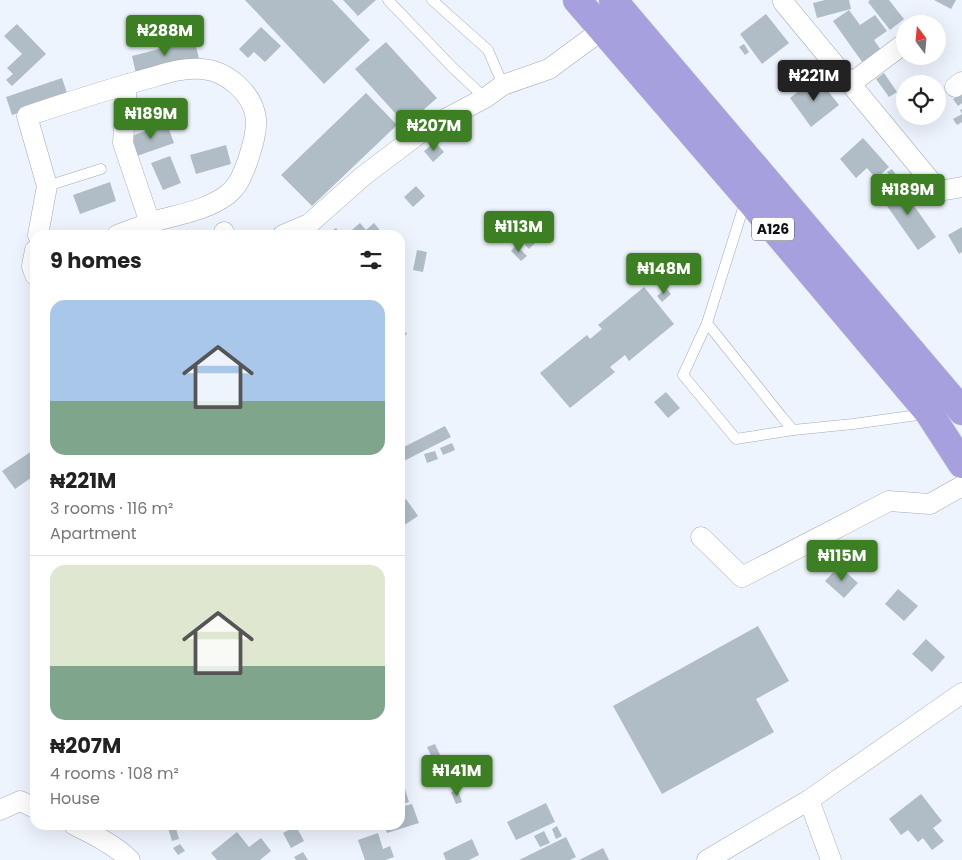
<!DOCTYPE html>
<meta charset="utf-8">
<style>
body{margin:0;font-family:Poppins,sans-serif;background:#f6f6f6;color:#222;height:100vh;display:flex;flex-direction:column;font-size:19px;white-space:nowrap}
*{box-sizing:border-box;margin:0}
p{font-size:16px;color:#767676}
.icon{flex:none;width:28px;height:28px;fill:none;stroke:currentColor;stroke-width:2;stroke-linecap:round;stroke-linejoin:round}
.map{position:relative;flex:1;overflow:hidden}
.drawer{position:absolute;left:30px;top:230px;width:375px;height:600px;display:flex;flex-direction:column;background:#fff;border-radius:15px;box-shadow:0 5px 20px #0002}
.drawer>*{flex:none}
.needle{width:32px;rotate:344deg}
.tools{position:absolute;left:896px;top:15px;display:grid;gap:10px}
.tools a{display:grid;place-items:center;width:50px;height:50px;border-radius:50%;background:#fff;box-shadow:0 5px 20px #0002;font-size:25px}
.price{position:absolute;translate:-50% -42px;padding:0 11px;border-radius:5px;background:#3d8023;color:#fff;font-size:16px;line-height:32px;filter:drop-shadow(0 1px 2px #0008)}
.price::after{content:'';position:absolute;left:50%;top:30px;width:15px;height:11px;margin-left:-8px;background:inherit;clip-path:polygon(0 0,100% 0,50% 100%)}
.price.active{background:#222;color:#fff}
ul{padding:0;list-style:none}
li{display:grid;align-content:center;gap:10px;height:265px;padding:0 20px}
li+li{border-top:1px solid #e0e0e0}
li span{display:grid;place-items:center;height:155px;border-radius:15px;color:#555}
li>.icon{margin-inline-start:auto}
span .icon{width:90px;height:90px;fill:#fffc;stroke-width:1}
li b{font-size:21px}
h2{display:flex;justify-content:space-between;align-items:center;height:60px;padding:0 20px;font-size:21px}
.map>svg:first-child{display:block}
.building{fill:#b0bdc6}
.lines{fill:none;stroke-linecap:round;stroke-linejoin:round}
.service-casing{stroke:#a4aab6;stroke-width:11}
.minor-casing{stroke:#a4aab6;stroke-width:21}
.trunk-casing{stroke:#d4d4d5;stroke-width:29}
.service{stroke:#fff;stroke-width:10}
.minor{stroke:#fff;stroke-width:20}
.trunk{stroke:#a7a0de;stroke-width:28}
.labels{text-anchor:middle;stroke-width:4;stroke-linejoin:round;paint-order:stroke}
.shield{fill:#fff;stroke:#57585c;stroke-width:1}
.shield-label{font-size:14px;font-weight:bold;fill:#0f1116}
</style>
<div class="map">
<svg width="962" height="860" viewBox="0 0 962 860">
<rect width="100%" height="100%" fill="#eef4fe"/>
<g class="building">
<polygon points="245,0 332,0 370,40 324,84"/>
<polygon points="343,0 376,0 358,16"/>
<polygon points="825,0 849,0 851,9 817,18 813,3"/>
<polygon points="870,0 889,0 904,19 890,30 868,2"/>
<polygon points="934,0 956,0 951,9"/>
<polygon points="849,10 860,25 875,15 887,31 874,40 883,53 865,66 833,21"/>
<polygon points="766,14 789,43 762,64 740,34"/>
<polygon points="17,24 46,54 12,86 6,80 13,74 7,68 22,54 4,36"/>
<polygon points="261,27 281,46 265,62 254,52 248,58 239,49"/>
<polygon points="194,40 199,58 136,74 132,56"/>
<polygon points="386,42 437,98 406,125 355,69"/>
<polygon points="744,44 749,52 745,55 739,47"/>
<polygon points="884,73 897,92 889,97 876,79"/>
<polygon points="817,77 839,105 811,127 790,98"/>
<polygon points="62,78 68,96 12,115 6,97"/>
<polygon points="366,93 397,125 312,206 281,175"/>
<polygon points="962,94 962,103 958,106 953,99"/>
<polygon points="962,109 962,122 957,125 953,119 962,114 960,110"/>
<polygon points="167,124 174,143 134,157 128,137"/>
<polygon points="863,138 889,167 876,179 867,168 856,178 840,159"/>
<polygon points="435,142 444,152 433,162 424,151"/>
<polygon points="226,145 231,164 196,174 190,155"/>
<polygon points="170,156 181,183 163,190 151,163"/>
<polygon points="892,169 899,179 894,182 887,172"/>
<polygon points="110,182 116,201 80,214 73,195"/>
<polygon points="898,183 936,237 918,250 880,196"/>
<polygon points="416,186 425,196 413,207 404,197"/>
<polygon points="360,223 366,230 374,223 384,235 346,235"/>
<polygon points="962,227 962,252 959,254 948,235"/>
<polygon points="336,228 342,235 327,235"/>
<polygon points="529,239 535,243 529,249 524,244"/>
<polygon points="516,245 527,256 521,261 511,251"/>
<polygon points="417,250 427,252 423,272 413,270"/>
<polygon points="644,287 674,324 629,361 625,355 610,367 615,372 570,408 540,373 587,335 590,339 602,329 598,325"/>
<polygon points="666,288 671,294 662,302 657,296"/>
<polygon points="400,326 407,334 400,340"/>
<polygon points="666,392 680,408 668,418 654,402"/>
<polygon points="445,426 451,437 400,463 400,449"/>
<polygon points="452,443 455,450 443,455 440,448"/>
<polygon points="35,449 35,475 15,489 2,471"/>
<polygon points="435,451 438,459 427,463 424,454"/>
<polygon points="406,499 418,516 400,528 400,503"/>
<polygon points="839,566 858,583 844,598 825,581"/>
<polygon points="898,589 918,606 904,621 885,604"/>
<polygon points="758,626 789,681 756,699 774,732 662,794 613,706"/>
<polygon points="926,639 945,657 932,672 912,654"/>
<polygon points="435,744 447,770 439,773 427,747"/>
<polygon points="405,789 409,802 400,805 400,791"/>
<polygon points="458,790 462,802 456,804 451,792"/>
<polygon points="921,794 942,821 933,828 944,841 932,850 923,838 918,842 908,830 901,835 889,819"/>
<polygon points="546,803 555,822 516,840 507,822"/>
<polygon points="412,804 419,823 387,833 384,825 400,825 400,807"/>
<polygon points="167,825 175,825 179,839 172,841"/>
<polygon points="296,826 304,841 291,848 283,833"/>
<polygon points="557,826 562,836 556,839 552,829"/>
<polygon points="544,831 550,843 540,847 534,836"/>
<polygon points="237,832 249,847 261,838 271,851 260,860 217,860 211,853"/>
<polygon points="378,833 383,849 390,846 394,857 385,860 365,860 358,840"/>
<polygon points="566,837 576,857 570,860 519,860"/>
<polygon points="472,839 479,855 469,860 446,860 443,853"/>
<polygon points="180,844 185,851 178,855 173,848"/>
<polygon points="603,848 609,860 579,860"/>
<polygon points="303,852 308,860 296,860 294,857"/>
</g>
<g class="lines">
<g class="service-casing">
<g id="service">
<polyline points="388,0 452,67 485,98"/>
<polyline points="432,0 488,50 503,85"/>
<polyline points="47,186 101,169"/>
<polyline points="746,199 707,323 782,417 793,430 853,424 925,414"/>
<polyline points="707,323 683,375 736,439 793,430"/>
</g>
</g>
<g class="minor-casing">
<g id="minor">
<polyline points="783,2 939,191 962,187"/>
<polyline points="127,84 123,143 150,223"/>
<polyline points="850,84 905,43"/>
<polyline points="955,87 962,82"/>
<polyline points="224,232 225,235"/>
<path d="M38 235 47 186 27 116C66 103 106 90 146 79 164 74 182 67 202 69 227 71 253 93 256 119 257 133 252 147 248 160 243 173 239 186 227 195 207 210 180 214 156 221 143 225 130 230 117 235"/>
<polyline points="283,235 309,224 362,177 424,130 485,98 503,85 549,69 602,30"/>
<polyline points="35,250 32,266 35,275"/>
<polyline points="701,537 742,577 889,501 930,504 962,486"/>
<polyline points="809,800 831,860"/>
<polyline points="0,810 20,801 35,808"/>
<path d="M74 825C93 834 115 845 130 860"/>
<polyline points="707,860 809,800 962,693"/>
</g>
</g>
<g class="trunk-casing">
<g id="trunk">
<polyline points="577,0 747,197 929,413 962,464"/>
<polyline points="613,0 962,411"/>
</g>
</g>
<use href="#service" class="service"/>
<use href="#minor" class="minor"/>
<use href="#trunk" class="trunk"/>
</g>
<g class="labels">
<rect class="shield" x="752" y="217.5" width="42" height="23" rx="4"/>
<g class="shield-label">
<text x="773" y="234">A126</text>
</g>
</g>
</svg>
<div class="tools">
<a><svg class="needle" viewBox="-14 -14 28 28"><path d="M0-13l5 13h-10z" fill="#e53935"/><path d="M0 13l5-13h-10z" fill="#767676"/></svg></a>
<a><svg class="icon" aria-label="locate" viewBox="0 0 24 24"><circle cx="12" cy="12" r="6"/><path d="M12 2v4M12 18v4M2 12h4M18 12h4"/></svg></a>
</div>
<b class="price" style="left:165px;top:57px">₦288M</b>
<b class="price active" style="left:814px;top:102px">₦221M</b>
<b class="price" style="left:151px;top:140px">₦189M</b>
<b class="price" style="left:434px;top:152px">₦207M</b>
<b class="price" style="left:908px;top:216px">₦189M</b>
<b class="price" style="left:519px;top:253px">₦113M</b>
<b class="price" style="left:664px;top:295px">₦148M</b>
<b class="price" style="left:842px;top:582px">₦115M</b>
<b class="price" style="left:457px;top:797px">₦141M</b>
<section class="drawer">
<h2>9 homes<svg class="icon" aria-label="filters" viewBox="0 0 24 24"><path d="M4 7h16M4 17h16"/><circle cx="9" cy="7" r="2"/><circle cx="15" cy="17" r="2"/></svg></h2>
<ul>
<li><span style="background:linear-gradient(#a9c7e8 65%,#7fa58c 0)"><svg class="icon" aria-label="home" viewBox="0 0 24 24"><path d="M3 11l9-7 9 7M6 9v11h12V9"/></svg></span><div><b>₦221M</b><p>3 rooms · 116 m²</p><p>Apartment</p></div></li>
<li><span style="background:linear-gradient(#dfe7d0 65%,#7fa58c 0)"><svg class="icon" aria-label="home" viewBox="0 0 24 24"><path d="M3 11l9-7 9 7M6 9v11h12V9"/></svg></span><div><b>₦207M</b><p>4 rooms · 108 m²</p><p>House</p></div></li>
</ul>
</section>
</div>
